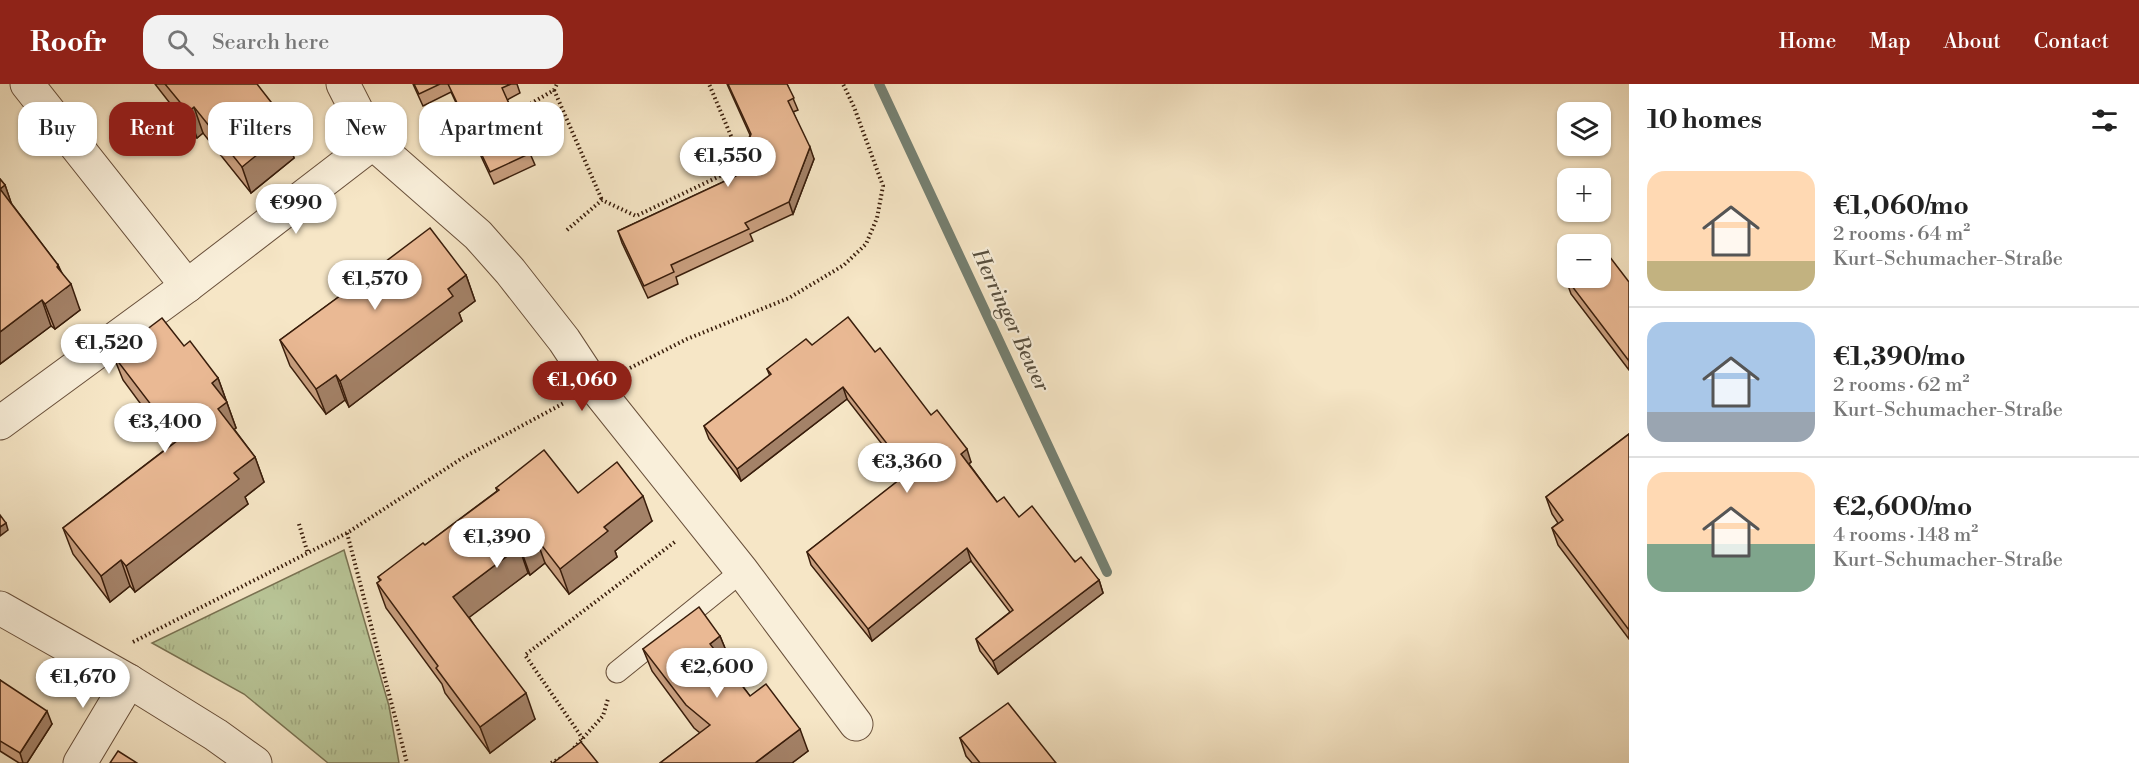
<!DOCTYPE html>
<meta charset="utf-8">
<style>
body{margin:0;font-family:"Libre Bodoni",serif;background:#f2f2f2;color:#222;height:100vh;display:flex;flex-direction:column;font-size:22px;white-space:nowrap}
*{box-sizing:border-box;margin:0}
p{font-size:20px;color:#767676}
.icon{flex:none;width:33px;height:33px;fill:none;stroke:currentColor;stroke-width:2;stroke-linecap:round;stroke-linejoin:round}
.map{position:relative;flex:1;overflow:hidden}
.sheet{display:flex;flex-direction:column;background:#fff;width:510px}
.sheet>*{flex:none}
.top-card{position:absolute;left:18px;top:18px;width:570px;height:54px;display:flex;gap:12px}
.fabs{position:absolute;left:1557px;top:18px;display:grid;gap:12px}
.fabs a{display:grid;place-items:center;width:54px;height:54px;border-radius:12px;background:#fff;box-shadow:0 2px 4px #0004;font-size:30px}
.price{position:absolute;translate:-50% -51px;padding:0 14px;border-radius:21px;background:#fff;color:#222;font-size:20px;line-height:39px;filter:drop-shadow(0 2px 3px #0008)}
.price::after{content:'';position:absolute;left:50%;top:36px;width:18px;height:14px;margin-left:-9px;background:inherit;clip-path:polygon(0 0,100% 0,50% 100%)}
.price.active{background:#8f2418;color:#fff}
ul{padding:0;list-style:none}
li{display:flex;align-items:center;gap:18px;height:150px;padding:0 18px}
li+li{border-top:2px solid #e0e0e0}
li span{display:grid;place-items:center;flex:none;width:168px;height:120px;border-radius:18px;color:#555}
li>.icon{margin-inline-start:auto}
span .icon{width:72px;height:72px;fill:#fffc;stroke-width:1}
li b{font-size:26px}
h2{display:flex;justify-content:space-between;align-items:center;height:72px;padding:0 18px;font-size:26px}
.pill{padding:0 21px;border-radius:18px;background:#fff;box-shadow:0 2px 4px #0004;font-size:21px;line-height:54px}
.pill.active{background:#8f2418;color:#fff}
header{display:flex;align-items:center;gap:36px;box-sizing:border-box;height:84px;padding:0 30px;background:#8f2418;color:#fff}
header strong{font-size:28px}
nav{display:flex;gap:33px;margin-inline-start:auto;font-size:21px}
.search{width:420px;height:54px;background:#f2f2f2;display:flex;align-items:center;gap:15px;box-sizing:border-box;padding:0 21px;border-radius:18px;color:#767676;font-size:22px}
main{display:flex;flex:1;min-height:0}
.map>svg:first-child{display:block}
.park{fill:url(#park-tufts);stroke:#797252;stroke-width:1.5}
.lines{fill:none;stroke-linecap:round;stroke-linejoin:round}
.stream{stroke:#757f70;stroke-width:10}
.service-casing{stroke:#684f3a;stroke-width:23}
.minor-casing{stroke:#684f3a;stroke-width:35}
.path{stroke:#391d0b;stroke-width:4;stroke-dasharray:1.5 3;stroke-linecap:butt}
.service{stroke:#f9efda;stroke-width:21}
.minor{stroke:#f9efda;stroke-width:33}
.wall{fill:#c99f7f;stroke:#391d0b;stroke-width:1.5}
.shaded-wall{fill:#a48268;stroke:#391d0b;stroke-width:1.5}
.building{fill:#eab994;stroke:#391d0b;stroke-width:1.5}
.labels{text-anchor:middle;stroke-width:4.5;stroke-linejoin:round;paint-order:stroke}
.water-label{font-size:21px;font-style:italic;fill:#574e3e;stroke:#f9efda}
</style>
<header>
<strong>Roofr</strong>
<div class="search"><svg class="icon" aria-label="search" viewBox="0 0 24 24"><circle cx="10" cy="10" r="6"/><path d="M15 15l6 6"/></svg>Search here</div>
<nav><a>Home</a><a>Map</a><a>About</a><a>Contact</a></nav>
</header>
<main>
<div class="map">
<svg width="1629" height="679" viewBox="0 0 1629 679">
<defs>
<pattern id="park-tufts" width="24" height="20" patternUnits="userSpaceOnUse" patternTransform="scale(1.5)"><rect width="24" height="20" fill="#b9c698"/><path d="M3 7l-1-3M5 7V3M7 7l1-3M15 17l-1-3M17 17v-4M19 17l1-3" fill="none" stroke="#a0aa82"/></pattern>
</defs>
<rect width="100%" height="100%" fill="#f6e6c6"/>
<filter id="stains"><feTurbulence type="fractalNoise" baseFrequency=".00333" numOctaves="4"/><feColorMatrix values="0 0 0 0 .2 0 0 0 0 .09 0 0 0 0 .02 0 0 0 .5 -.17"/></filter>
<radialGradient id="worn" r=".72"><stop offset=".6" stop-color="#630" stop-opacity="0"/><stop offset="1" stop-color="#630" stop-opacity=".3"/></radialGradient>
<polygon class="park" points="344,466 389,622 399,679 328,679 244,610 152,559"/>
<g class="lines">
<polyline class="stream" points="879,0 1107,488"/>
<g class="service-casing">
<polyline id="service" points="617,588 742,487"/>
</g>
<g class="minor-casing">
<g id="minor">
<polyline points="27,0 187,202"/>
<polyline points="343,0 373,59 478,151 510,187 564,256 595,303 742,487 856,640"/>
<polyline points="0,339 187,202 373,59"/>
<polyline points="0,524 129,597 216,651 255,679"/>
<polyline points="80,679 129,597"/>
</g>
</g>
<g class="path">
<polyline points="554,6 602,116"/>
<polyline points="515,29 554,6 557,0"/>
<polyline points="567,146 602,116 636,132 722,91 734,59 709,0"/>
<polyline points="626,286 687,255 789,214 844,181 866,160 877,134 883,102 854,23 843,0"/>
<polyline points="299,440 308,470"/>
<polyline points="347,449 407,679"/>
<polyline points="133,558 347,449 464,373 564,319"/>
<polyline points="583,655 525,571 676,457"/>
<polyline points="574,664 603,632 608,615"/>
<polyline points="551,679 561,674"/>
</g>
<use href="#service" class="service"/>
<use href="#minor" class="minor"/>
</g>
<g class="wall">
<polygon points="155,0 257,0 287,52 294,74 251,109 203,49 197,54"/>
<polygon points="413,0 517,0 520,9 507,16 535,81 494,100 451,8 423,22"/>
<polygon points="727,0 787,0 798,26 793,28 814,75 793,130 750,150 753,157 676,193 678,200 648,214 622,159 618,147 736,92 750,51"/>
<polygon points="0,95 5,101 11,119 58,181 80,226 55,245 51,242 0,280"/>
<polygon points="369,190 466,191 475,217 459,229 462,237 349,323 345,316 326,330 290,282 280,256 340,212 338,207"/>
<polygon points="1565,193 1629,198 1629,286 1571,210"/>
<polygon points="812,261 875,268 971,378 969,380 997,418 1019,433 1099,496 1103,509 998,590 980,567 976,555 1010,528 971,477 872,557 811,481 807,468 906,391 847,315 741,397 709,355 704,342 770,292 767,285"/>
<polygon points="184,262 218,294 236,344 234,345 255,373 264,398 245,413 248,420 135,508 130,502 110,518 73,470 63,444 171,361 123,296 113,271"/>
<polygon points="1629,350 1629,555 1558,461 1552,444 1558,439 1552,430 1546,413"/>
<polygon points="496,404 578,409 652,437 615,467 617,473 569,510 545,479 530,491 528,489 469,533 535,635 490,669 445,609 442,600 386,524 377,499 380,497 378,493 425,461 497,407"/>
<polygon points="720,552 729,574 724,578 750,612 808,667 792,679 660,679 700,649 694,644 652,587 643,565"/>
<polygon points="0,596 52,640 27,679 19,679 0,667"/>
<polygon points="960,654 1056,679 972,679 966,672"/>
</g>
<g class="shaded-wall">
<polygon points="194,23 203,49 197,54 188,28"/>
<polygon points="278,27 294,74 251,109 242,83 272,32"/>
<polygon points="810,63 814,75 793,130 789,118"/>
<polygon points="5,101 14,127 0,105"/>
<polygon points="58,181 66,204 71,200 80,226 55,245 45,220 57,183"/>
<polygon points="466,191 475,217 459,229 462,237 349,323 340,297 448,205"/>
<polygon points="42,216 51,242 0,280 0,248"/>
<polygon points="336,291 345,316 326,330 316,305"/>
<polygon points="218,294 236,344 228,350 218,325 212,299"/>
<polygon points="843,303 847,315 741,397 737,385"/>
<polygon points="967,365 971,378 966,382 961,370"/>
<polygon points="255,373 264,398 245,413 248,420 135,508 126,482 234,389"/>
<polygon points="643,412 652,437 615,467 617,473 569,510 560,485 604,443"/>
<polygon points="6,439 8,446 0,452 0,443"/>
<polygon points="536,454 545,479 530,491 521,466"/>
<polygon points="519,463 528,489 463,538 453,513"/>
<polygon points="967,464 971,477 872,557 868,545"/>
<polygon points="121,476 130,502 110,518 101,492"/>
<polygon points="1099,496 1103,509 998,590 993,577"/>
<polygon points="720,552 729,574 718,582 710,560"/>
<polygon points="526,609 535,635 490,669 480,643"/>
<polygon points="47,627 52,640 27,679 23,679 20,669"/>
<polygon points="800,645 808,667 792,679 755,679"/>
</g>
<g class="building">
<polygon points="165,0 257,0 278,27 272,32 285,48 242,83 194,23 188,28"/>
<polygon points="414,0 440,0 419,10"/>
<polygon points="448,0 511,0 502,4 531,69 490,88"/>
<polygon points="728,0 787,0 794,14 788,17 810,63 789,118 745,139 749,145 671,181 674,188 644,202 618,147 736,92 751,50"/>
<polygon points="0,95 5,101 0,105 58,181 57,183 71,200 45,220 42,216 0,248"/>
<polygon points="430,144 466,191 448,205 453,212 340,297 336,291 316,305 280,256 341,211 338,207 366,186 369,190"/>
<polygon points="1603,164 1629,198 1629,277 1565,193 1568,191 1568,194 1600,194 1600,166"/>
<polygon points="848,233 875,268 880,264 931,331 937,326 967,365 961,370 997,418 1004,413 1019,433 1032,422 1075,478 1081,473 1099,496 993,577 976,555 1013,526 967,464 868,545 807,468 909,388 843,303 737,385 704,342 771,290 767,285 785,271 806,255 812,261"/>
<polygon points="162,234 184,262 190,257 218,294 212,299 227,318 218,325 255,373 234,389 239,395 126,482 121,476 101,492 63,444 178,356 113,271"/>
<polygon points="1629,350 1629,546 1552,444 1563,436 1546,413"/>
<polygon points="544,366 578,409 617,378 643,412 604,443 608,447 560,485 536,454 521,466 519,463 453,513 526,609 480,643 436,584 438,582 377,499 381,496 378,493 423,459 425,461 499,406 496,404"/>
<polygon points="0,431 6,439 0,443"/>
<polygon points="699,523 720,552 710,560 750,612 766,600 800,645 755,679 660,679 710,641 686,621 643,565"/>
<polygon points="0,596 47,627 20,669 0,657"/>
<polygon points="1008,619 1056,679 980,679 960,654"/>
<polygon points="581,658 598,679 553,679"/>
<polygon points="118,667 137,679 110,679"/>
</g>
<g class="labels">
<g class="water-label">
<text transform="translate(1011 236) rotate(65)" y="7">Herringer Bewer</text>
</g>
</g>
<rect width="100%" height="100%" filter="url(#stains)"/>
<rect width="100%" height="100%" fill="url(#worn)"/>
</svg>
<div class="fabs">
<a><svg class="icon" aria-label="layers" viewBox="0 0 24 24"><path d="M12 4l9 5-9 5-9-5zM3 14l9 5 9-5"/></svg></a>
<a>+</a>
<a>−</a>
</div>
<b class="price" style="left:728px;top:104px">€1,550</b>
<b class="price" style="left:296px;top:151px">€990</b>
<b class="price" style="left:375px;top:227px">€1,570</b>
<b class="price" style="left:109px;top:291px">€1,520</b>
<b class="price active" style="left:582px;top:328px">€1,060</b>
<b class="price" style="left:165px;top:370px">€3,400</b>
<b class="price" style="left:907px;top:410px">€3,360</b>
<b class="price" style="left:497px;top:485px">€1,390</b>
<b class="price" style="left:717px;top:615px">€2,600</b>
<b class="price" style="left:83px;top:625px">€1,670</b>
<div class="top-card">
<a class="pill">Buy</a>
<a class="pill active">Rent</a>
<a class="pill">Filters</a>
<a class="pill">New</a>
<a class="pill">Apartment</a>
</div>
</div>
<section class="sheet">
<h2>10 homes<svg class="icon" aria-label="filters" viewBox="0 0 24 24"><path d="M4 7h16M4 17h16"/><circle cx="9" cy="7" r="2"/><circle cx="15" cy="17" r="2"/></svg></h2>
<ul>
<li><span style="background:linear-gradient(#ffd9b3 75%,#c2b280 0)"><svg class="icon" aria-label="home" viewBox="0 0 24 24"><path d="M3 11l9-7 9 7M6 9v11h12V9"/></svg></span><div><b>€1,060/mo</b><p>2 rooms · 64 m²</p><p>Kurt-Schumacher-Straße</p></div></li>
<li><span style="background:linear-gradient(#a9c7e8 75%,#9aa5b1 0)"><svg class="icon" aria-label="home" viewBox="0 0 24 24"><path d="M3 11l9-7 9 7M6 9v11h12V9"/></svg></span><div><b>€1,390/mo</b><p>2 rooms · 62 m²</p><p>Kurt-Schumacher-Straße</p></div></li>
<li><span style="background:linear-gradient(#ffd9b3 60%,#7fa58c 0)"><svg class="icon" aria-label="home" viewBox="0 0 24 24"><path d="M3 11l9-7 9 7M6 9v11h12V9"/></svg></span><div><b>€2,600/mo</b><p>4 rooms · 148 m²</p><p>Kurt-Schumacher-Straße</p></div></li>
</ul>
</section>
</main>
